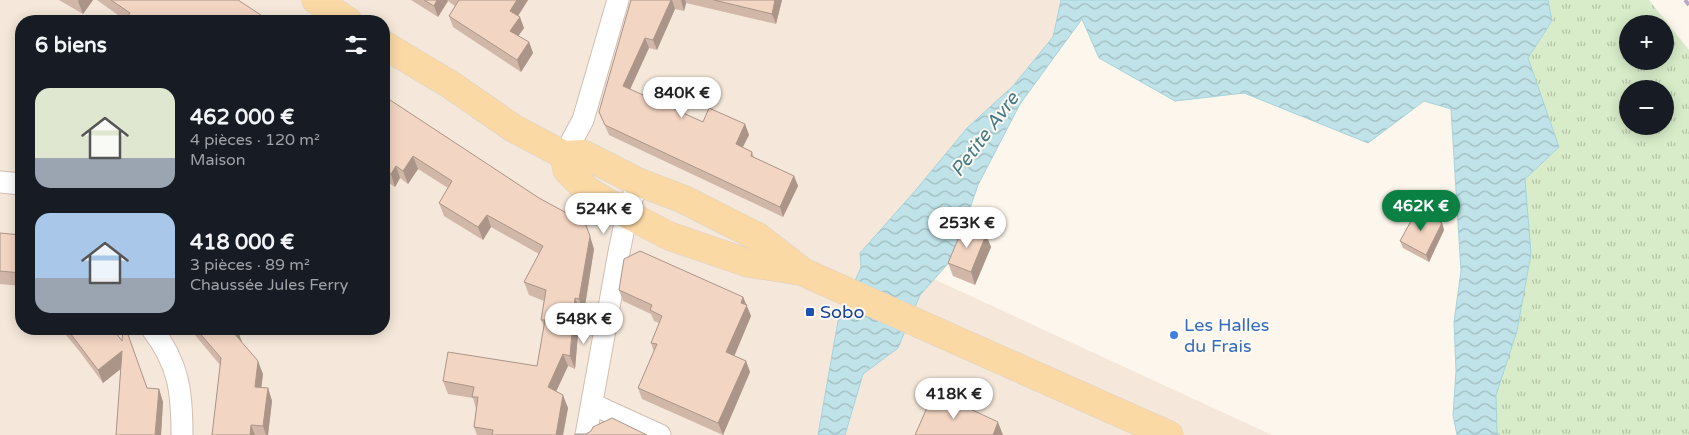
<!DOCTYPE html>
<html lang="fr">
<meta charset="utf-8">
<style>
body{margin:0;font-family:"Varela Round",sans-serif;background:#20242c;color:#f1f3f6;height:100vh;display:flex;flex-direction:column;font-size:19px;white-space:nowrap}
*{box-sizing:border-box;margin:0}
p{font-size:16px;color:#9ea1a6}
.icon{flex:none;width:28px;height:28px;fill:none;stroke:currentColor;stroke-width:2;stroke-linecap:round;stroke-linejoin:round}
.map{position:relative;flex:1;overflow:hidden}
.drawer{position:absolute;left:15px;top:15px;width:375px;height:320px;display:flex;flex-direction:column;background:#171b24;border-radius:20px;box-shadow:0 2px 12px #0003}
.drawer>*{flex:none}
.buttons{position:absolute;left:1619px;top:15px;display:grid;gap:10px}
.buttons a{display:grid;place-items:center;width:55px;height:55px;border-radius:50%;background:#171b24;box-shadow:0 2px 12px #0003;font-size:25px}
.price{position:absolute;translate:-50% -42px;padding:0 11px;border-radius:18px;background:#fff;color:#222;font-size:16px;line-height:32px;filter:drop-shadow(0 1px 2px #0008)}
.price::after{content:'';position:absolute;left:50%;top:30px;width:15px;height:11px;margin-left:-8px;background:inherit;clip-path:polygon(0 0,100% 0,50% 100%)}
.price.selected{background:#0b8043;color:#fff}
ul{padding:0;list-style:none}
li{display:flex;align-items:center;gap:15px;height:125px;padding:0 20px}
li span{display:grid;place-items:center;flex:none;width:140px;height:100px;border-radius:15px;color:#555}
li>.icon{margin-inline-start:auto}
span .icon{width:60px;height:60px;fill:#fffc;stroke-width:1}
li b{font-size:21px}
h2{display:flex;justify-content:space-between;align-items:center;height:60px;padding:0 20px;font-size:21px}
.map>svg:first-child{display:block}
.residential{fill:#f5e8da;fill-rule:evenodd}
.park{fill:url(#park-tufts);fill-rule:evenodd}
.water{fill:url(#water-waves);stroke:#a5d3da}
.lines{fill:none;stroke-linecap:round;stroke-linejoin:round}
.street-casing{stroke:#d1beb0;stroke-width:23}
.primary-casing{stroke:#dad1cd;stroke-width:29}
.street{stroke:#fff;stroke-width:21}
.primary{stroke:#fbd9a5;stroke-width:28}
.rail{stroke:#b9a8c9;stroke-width:4;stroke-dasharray:8 5;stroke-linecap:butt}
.wall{fill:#d1b7a8}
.shaded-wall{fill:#aa9588}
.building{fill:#f3d5c3;stroke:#aa9588}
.transit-dot{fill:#1a4fb4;stroke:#fffaf3;stroke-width:2}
.shop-dot{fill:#3f7fe0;stroke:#fffaf3;stroke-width:2}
.labels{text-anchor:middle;stroke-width:4;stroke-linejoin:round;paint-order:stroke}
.transit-label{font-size:18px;fill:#164399;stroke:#fffaf3;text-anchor:start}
.shop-label{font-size:18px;fill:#366cbe;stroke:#fffaf3;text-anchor:start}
.water-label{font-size:19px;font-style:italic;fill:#437c86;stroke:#fffaf3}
</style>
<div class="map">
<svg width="1689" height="435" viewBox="0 0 1689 435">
<defs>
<pattern id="park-tufts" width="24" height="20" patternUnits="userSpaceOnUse" patternTransform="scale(1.25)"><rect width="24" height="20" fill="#d8ecc9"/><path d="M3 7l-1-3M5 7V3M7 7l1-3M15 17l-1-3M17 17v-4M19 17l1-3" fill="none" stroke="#b4c2a5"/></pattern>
<pattern id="water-waves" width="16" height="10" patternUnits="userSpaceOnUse" patternTransform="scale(1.25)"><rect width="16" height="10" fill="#bfe3e8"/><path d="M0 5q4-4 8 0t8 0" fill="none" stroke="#a0bbbe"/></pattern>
</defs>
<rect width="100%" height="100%" fill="#fdf6ec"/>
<path class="residential" d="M0 0H1073L1075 10 910 268 1272 435H0ZM21 21H384V329H21Z"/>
<path class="park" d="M1548 0H1649L1689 50V435H1500L1497 434 1496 395 1517 331 1531 254 1525 179 1559 147 1528 58 1552 22ZM1628 24H1665V61H1628ZM1628 89H1665V126H1628Z"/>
<polygon class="water" points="1061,0 1548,0 1552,21 1528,58 1559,147 1525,179 1531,254 1517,331 1496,395 1497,433 1500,435 1457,435 1453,415 1456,371 1454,322 1461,271 1451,109 1424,101 1368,143 1244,93 1175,101 1099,58 1082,19 1020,104 978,185 953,258 920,295 898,348 863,374 845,435 818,435 838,321 861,267 860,253 915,191 967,128 1013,86 1053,37"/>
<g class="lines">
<g class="street-casing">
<g id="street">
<polyline points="564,155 583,120 618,0"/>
<polyline points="0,182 21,184"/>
<path d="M152 329C179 364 182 392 182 435"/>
<polyline points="592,404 660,435"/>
<polyline points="586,435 619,252 627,214 638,182"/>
</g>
</g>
<g class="primary-casing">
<g id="primary">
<polyline points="316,0 348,21"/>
<polyline points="384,45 451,85 513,128 564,155 583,154 638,182 683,199 758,237 803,272 1169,435"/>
<polyline points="564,155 567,170 588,191 627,214 669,236 748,263 799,271"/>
</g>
</g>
<use href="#street" class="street"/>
<use href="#primary" class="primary"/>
<polyline class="rail" points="1685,0 1689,5"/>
</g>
<g class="wall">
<polygon points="59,0 93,0 83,14"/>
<polygon points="97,0 238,0 125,20"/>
<polygon points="411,0 528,0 518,16 524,28 518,36 529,42 533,53 521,72 453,27 449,16 455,6 448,1 438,17"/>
<polygon points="631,0 782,0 776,24 686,3 684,11 675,9 657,50 649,48 630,89 703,122 745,124 749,135 743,147 752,152 754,157 794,176 798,186 783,217 609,135 599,112"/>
<polygon points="384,96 594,249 584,312 580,311 575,369 568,366 556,392 568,408 563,435 477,435 474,427 476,409 473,398 448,394 443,381 537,366 544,326 541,320 544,301 529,295 524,282 539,254 491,227 483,240 444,216 439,203 448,188 418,169 408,184 400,178 395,187 384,180"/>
<polygon points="1442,223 1444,230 1429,262 1403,248 1400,241"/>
<polygon points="0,233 21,235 21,286 0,284"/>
<polygon points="986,235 991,247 975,285 953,276 948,263"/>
<polygon points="619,290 743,297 751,316 734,356 746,361 750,372 723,435 642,399 638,388 654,352 651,343 659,323 654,321 651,314 623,301"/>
<polygon points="61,329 113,329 147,388 159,389 163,402 161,435 116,435 121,368 103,383 80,352"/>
<polygon points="190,329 237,329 242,342 241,342 263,374 261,387 268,388 272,401 268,435 212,435 220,365"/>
</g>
<g class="shaded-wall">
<polygon points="79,0 93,0 83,14 78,1"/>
<polygon points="437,0 447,0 448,1 438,17 434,6"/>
<polygon points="517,0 528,0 514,22 510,11"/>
<polygon points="671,0 672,0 675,9 657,50 653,40"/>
<polygon points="681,0 685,0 686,3 684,11"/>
<polygon points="775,0 782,0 776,24 772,14"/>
<polygon points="520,17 524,28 514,42 510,31"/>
<polygon points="645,38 649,48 627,96 623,86"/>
<polygon points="529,42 533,53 521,72 517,60"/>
<polygon points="745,124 749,135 739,154 736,144"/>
<polygon points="413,156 418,169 408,184 403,171"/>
<polygon points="396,166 400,178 395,187 391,174"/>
<polygon points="794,176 798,186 783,217 780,207"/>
<polygon points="487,215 491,227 483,240 478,227"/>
<polygon points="1442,223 1444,230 1429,262 1426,255"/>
<polygon points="986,235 991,247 975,285 971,272"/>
<polygon points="590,236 594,249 584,312 579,299"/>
<polygon points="743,297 751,316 731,364 726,352"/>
<polygon points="575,298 580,311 575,369 570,356"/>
<polygon points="237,329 242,342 237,345 233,332"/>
<polygon points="122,351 127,364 103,383 98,370"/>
<polygon points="563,354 568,366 552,400 548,387"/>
<polygon points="258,361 263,374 260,399 255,387"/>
<polygon points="746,361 750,372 723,435 718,423"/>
<polygon points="268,388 272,401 268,435 266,435 263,426"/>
<polygon points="159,389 163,402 161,435 155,435"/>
<polygon points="563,395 568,408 563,435 556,435"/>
<polygon points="998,422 1003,435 993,435"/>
<polygon points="251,425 255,435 250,435"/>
</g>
<g class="building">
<polygon points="111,0 238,0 270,21 124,21 130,13"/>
<polygon points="424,0 437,0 434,6"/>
<polygon points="459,0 517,0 510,11 520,17 510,31 529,42 517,60 449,16"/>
<polygon points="631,0 671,0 653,40 645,38 623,86 703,122 709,108 745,124 736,144 752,152 751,156 794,176 780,207 605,125 599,112"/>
<polygon points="714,0 775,0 772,14"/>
<polygon points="384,96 539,198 585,223 590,236 579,299 575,298 570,356 563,354 548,387 563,395 556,435 492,435 493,430 474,427 478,397 472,397 474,387 443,381 448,352 537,366 545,320 541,320 546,290 524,282 543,246 487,215 478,227 439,203 452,181 413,156 403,171 396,166 391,174 384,170"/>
<polygon points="1417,210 1442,223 1426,255 1400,241"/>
<polygon points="964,225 986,235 971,272 948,263"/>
<polygon points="0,233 21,235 21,273 0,271"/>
<polygon points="640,251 743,297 741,303 747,305 726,352 746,361 718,423 638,388 657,344 651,343 662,316 650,310 652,305 619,290 624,259"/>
<polygon points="67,329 113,329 122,341 123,329 126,329 147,388 159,389 155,435 116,435 122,351 98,370"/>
<polygon points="196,329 237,329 233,332 258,361 255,387 268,388 263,426 251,425 250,435 212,435 221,358"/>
<polygon points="934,392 998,422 993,435 915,435"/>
<polygon points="612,418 647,435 574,435 577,434 586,434 591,431 593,427"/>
</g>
<rect class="transit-dot" x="805" y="307" width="10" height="10" rx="2.5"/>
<circle class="shop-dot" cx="1174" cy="335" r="5"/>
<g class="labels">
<g class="transit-label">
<text x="820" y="318">Sobo</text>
</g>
<g class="shop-label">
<text x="1184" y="331">Les Halles<tspan x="1184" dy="21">du Frais</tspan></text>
</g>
<g class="water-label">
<text transform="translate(984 134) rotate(-53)" y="7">Petite Avre</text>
</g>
</g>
</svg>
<div class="buttons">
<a>+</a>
<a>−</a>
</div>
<b class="price" style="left:682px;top:119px">840K €</b>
<b class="price selected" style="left:1421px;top:232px">462K €</b>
<b class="price" style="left:604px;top:235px">524K €</b>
<b class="price" style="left:967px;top:249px">253K €</b>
<b class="price" style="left:584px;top:345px">548K €</b>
<b class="price" style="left:954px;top:420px">418K €</b>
<section class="drawer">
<h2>6 biens<svg class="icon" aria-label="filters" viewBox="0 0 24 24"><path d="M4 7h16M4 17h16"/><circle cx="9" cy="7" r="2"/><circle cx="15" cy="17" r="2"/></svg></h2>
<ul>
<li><span style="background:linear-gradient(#dfe7d0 70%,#9aa5b1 0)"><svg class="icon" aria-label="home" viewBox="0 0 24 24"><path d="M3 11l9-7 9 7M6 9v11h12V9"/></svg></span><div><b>462 000 €</b><p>4 pièces · 120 m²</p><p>Maison</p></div></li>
<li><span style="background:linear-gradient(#a9c7e8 65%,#9aa5b1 0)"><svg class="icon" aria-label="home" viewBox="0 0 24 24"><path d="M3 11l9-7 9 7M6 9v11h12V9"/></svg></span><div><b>418 000 €</b><p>3 pièces · 89 m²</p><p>Chaussée Jules Ferry</p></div></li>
</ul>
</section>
</div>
